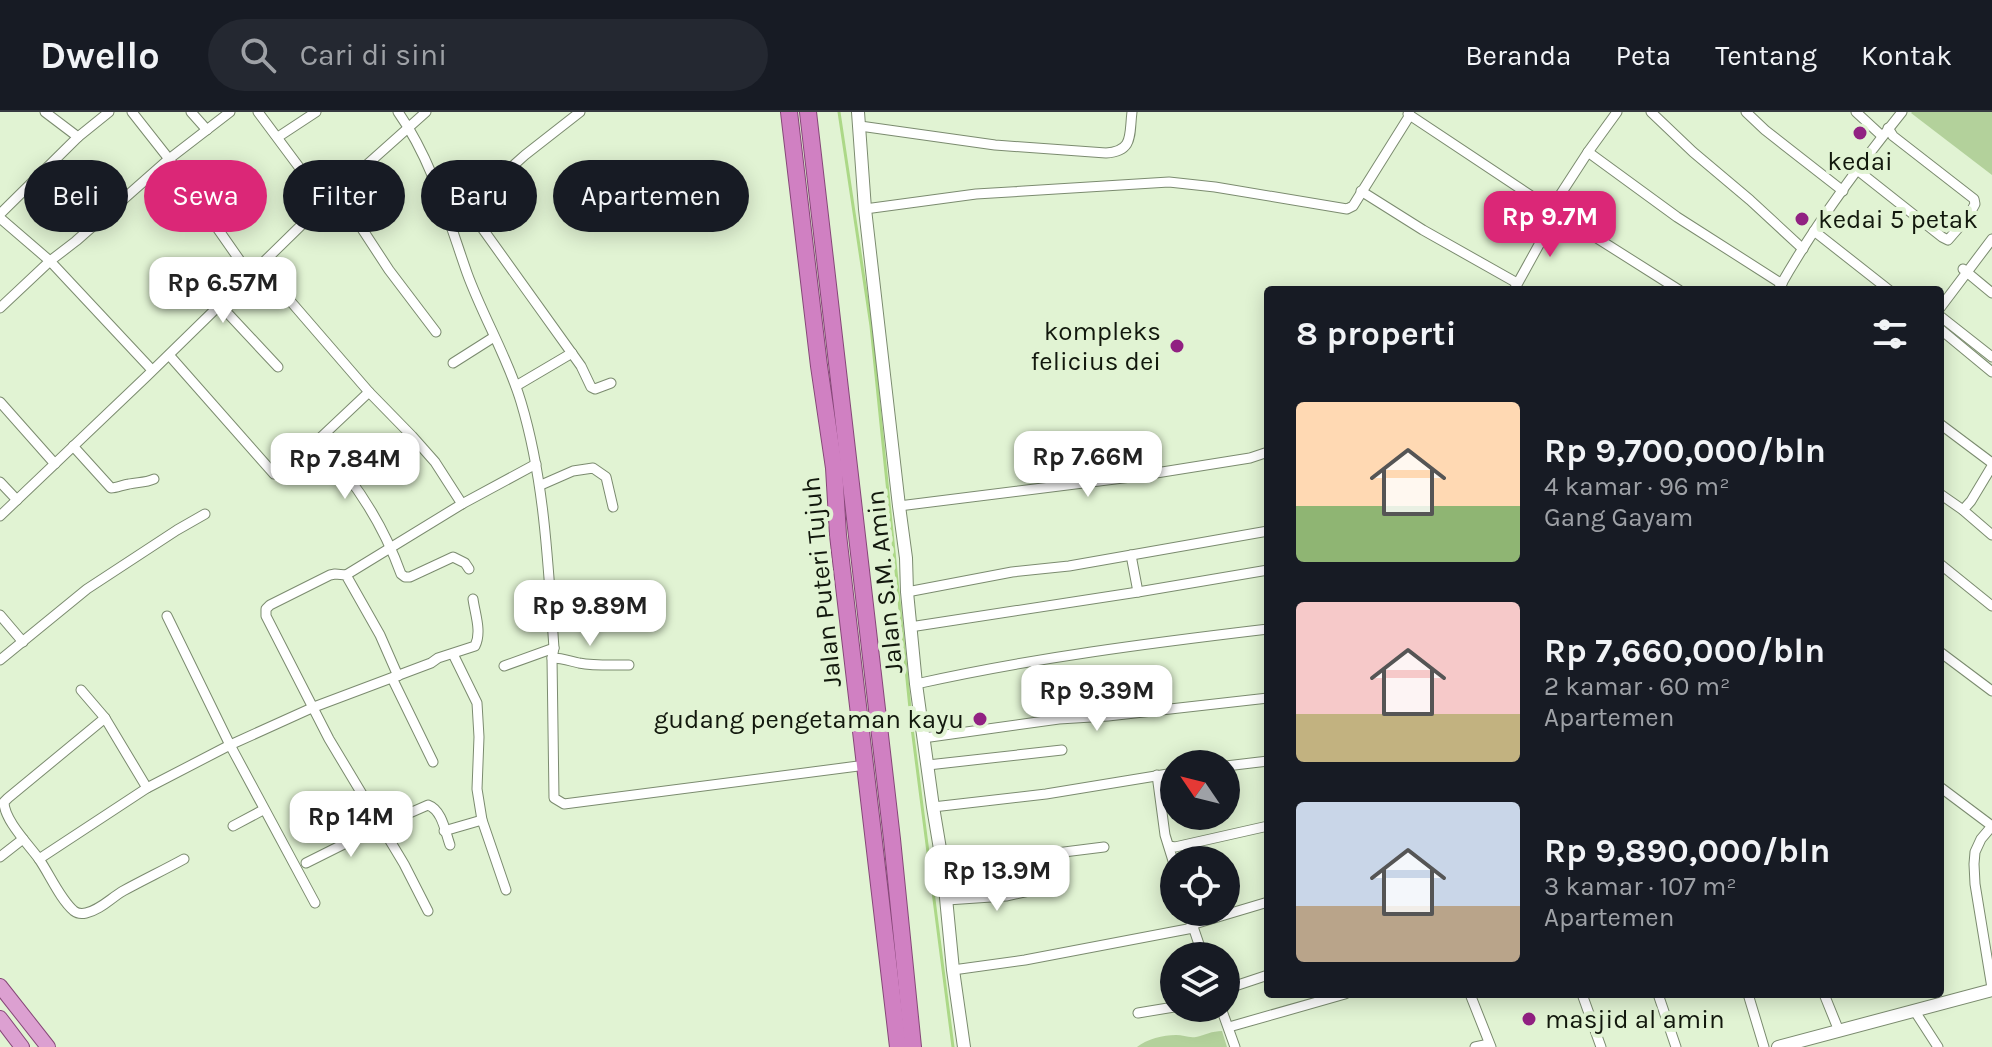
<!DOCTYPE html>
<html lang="id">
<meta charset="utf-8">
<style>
body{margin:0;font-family:Karla,sans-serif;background:#242831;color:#f1f3f6;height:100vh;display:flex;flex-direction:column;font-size:30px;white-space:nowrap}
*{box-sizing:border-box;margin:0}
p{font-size:26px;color:#9ea1a6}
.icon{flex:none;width:44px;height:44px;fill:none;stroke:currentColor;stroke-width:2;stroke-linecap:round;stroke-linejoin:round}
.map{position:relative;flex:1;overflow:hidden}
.panel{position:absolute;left:1264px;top:174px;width:680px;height:712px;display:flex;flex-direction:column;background:#171b24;border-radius:8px;box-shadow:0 4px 20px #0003}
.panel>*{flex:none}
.top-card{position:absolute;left:24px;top:48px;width:760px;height:72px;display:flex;gap:16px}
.needle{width:52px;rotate:305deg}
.buttons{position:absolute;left:1160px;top:638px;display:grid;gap:16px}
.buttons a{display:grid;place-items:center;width:80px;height:80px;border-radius:50%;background:#171b24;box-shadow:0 4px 20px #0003;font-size:40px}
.price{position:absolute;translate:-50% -68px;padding:0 18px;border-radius:16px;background:#fff;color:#222;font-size:26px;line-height:52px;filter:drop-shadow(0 2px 4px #0008)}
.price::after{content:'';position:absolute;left:50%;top:48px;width:24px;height:18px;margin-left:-12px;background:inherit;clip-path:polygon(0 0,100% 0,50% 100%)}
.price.current{background:#db2777;color:#fff}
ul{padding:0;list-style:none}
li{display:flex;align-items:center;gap:24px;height:200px;padding:0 32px}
li span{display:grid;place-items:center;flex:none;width:224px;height:160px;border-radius:8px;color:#555}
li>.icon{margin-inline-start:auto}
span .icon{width:96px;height:96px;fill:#fffc;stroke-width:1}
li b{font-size:34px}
h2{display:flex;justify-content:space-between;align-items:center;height:96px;padding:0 32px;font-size:34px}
.tag{padding:0 28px;border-radius:36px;background:#171b24;box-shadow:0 4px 20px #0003;font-size:28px;line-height:72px}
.tag.current{background:#db2777;color:#fff}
header{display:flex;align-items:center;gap:48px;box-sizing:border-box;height:112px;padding:0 40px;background:#171b24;border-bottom:2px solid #363941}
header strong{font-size:38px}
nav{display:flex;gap:44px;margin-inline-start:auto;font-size:28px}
.search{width:560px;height:72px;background:#242831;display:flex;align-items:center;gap:20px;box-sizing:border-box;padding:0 28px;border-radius:44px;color:#9ea1a6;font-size:30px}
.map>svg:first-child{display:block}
.green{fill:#b3d19b}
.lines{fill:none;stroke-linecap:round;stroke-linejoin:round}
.stream{stroke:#acd887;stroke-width:3}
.minor-casing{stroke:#7b8b6f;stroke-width:11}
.tertiary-casing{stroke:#7b8b6f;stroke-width:14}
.primary-casing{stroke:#864778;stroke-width:16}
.trunk-casing{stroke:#864778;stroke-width:18}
.minor{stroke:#fff;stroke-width:9}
.tertiary{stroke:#fff;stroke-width:12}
.primary{stroke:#dca0d1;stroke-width:14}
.trunk{stroke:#d080c2;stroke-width:16}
.poi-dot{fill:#912182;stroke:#e1f3d3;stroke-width:3}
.labels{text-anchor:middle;stroke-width:8;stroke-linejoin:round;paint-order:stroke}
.poi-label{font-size:26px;fill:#12180d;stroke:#e1f3d3;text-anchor:start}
.street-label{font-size:26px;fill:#12180d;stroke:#e1f3d3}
</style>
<header>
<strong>Dwello</strong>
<div class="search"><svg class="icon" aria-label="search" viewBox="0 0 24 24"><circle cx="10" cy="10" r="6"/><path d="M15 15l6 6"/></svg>Cari di sini</div>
<nav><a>Beranda</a><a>Peta</a><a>Tentang</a><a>Kontak</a></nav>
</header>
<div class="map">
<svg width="1992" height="935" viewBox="0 0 1992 935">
<rect width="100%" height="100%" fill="#e1f3d3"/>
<g class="green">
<polygon points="1912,0 1992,0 1992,63 1911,1"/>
<path d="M1222 919 1227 935H1137C1147 927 1163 923 1176 923 1183 923 1188 926 1196 925 1205 923 1212 919 1222 919Z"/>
</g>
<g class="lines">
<polyline class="stream" points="839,0 871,214 912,616 953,935"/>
<g class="minor-casing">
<g id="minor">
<polyline points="45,0 78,25"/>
<polyline points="132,0 169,47 250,163"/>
<polyline points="191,0 207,18"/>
<polyline points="258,0 325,90"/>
<path d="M398 0C432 48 448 107 467 161 483 205 508 246 521 290 545 370 548 454 554 536L552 546 554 686 564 692 866 653"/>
<polyline points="1651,0 1693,40 1750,88 1803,137"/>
<polyline points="1746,0 1765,18 1843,79"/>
<polyline points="1856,0 1882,24"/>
<polyline points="1408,2 1551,97 1679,178"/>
<path d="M860 14 995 33 1106 41C1134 39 1129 23 1132 0"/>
<polyline points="278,25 316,0"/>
<polyline points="1588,40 1677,105 1782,172"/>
<polyline points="1856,57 1942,125 1948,128 1968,105 1975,92 1974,87 1893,24 1888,16"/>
<polyline points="1361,79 1423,118 1517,171"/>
<polyline points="338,80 389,158 436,220"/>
<polyline points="467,95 581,254 591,275 595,277 611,271"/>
<polyline points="865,97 976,82 1169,70 1215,75 1347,97 1353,94 1410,3"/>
<polyline points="1551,97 1588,40 1617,0"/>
<polyline points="446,100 467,95 525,43 580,0"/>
<polyline points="0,102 78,25 109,0"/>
<polyline points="0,106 50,149 152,258"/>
<polyline points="1814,119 1889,178"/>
<polyline points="260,154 369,280 412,324 435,350 462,392"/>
<polyline points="1963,157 1992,181"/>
<polyline points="1514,178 1557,100"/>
<path d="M1778 178C1813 115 1857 56 1902 0"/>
<polyline points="220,193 278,255"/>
<polyline points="0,196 50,149 76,129 169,47 230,0"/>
<polyline points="1940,196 1992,127"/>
<polyline points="1940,204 1992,245"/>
<polyline points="1940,217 1992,260"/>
<polyline points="169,243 274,362 278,361 317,329 369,280"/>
<polyline points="453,251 494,225"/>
<polyline points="516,274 572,241"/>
<polyline points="0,290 55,352"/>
<polyline points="1940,312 1992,351"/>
<path d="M317 329C354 367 383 412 401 462L405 465H410L453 445 465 451 469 457"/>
<path d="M73 334 111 376C117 376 122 373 129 372 138 370 145 371 154 367"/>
<polyline points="0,370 17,388"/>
<polyline points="541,373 573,359 593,356 606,365 613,395"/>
<polyline points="1940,382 1963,398 1992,423"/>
<polyline points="899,394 1131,365 1250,346 1268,340"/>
<polyline points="1963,398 1971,389 1992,354"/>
<polyline points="0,404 147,264 325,90 426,0"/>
<polyline points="1131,443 1138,480"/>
<polyline points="1940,452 1992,494"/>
<polyline points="346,463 462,392 536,352"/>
<polyline points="907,480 1012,460 1069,454 1268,419"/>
<polyline points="0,503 23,530"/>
<polyline points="167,504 230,633 315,791"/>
<polyline points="910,515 1138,480 1268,458"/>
<polyline points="1940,540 1992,579"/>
<polyline points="453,542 477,591 479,625 477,677 482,708 506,778"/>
<path d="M552 546C562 546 570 549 579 551 595 554 613 553 629 553"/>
<polyline points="0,548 87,477 177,418 205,402"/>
<polyline points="504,554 554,536"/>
<polyline points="398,564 380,523 346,463 335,462 330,463 270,493 266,497 266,504 329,627 404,752 428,799"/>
<polyline points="392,566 433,650"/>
<path d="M916 572C1032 546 1150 531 1268 517"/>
<polyline points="81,578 105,606 147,676"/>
<path d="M105 606 8 686 4 690C4 708 29 733 39 747 50 763 60 787 74 799 78 802 81 802 86 801 100 798 111 786 123 779 143 768 164 758 184 747"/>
<polyline points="923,626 1059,607 1108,604 1268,586"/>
<polyline points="928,653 1062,638"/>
<polyline points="1226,654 1268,649"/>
<polyline points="1157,663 1165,723 1174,752"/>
<polyline points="1940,675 1992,714"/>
<polyline points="933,695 1046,682 1174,661"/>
<polyline points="233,714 263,698"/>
<polyline points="1992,714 1981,727 1975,740 1974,752 1975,772 1992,876"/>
<polyline points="444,719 482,708"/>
<polyline points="1169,734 1175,735 1268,714"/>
<polyline points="0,745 23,727"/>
<path d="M39 747 147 676 230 633 314 595 431 551 438 546 475 534C482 520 475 502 473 487"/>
<path d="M306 751 380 714 428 693C442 698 445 719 450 733"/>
<polyline points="943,755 1104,735"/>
<polyline points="947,788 1006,784 1043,776"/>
<polyline points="1188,800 1203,844"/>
<polyline points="1191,813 1268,790"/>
<polyline points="953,858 1025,848 1193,816"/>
<polyline points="1226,877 1268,863"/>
<polyline points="1470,882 1491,935"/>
<polyline points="1582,882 1601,935"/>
<polyline points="1658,882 1676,935"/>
<polyline points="1748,882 1764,935"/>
<polyline points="1824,882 1839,919"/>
<polyline points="1221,896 1235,935"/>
<polyline points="1914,898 1938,935"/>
<polyline points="1138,901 1174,895"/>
<polyline points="1229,915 1345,882"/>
<polyline points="1475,935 1489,932"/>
</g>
</g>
<g class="tertiary-casing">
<g id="tertiary">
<polyline points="858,0 865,97 899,394 906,446 907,480 916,572 933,695 943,755 953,858 964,935"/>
<polyline points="1778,935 1992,878"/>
</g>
</g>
<g class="primary-casing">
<g id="primary">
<polyline points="0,874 48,935"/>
<polyline points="0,906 22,935"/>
</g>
</g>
<g class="trunk-casing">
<g id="trunk">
<polyline points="789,0 819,254 834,356 838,423 898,935"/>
<polyline points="808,0 892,727 913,935"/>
</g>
</g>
<use href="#minor" class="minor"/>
<use href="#tertiary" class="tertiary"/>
<use href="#primary" class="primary"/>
<use href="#trunk" class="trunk"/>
</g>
<g class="poi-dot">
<circle cx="1860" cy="21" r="8"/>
<circle cx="1802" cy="107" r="8"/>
<circle cx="1177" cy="234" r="8"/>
<circle cx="980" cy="607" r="8"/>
<circle cx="1529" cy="907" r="8"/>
</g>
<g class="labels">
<g class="poi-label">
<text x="1860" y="58" text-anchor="middle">kedai</text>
<text x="1818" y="116">kedai 5 petak</text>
<text x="1161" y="228" text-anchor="end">kompleks<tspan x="1161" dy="30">felicius dei</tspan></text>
<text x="964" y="616" text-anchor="end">gudang pengetaman kayu</text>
<text x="1545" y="916">masjid al amin</text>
</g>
<g class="street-label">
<text transform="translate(821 470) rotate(-96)" y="9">Jalan Puteri Tujuh</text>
<text transform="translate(884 470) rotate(-96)" y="9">Jalan S.M. Amin</text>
</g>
</g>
</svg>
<div class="buttons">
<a><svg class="needle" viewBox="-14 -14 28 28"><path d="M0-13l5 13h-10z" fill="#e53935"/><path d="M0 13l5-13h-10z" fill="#9ea1a6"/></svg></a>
<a><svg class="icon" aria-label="locate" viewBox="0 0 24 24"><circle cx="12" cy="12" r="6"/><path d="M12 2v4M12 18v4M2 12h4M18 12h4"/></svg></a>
<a><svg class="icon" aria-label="layers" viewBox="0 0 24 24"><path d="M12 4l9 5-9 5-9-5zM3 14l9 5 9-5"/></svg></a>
</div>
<b class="price current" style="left:1550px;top:147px">Rp 9.7M</b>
<b class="price" style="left:223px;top:213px">Rp 6.57M</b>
<b class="price" style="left:1088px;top:387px">Rp 7.66M</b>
<b class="price" style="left:345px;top:389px">Rp 7.84M</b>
<b class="price" style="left:590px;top:536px">Rp 9.89M</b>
<b class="price" style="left:1097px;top:621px">Rp 9.39M</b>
<b class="price" style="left:351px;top:747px">Rp 14M</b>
<b class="price" style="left:997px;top:801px">Rp 13.9M</b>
<div class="top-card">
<a class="tag">Beli</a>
<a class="tag current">Sewa</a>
<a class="tag">Filter</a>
<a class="tag">Baru</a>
<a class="tag">Apartemen</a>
</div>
<section class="panel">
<h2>8 properti<svg class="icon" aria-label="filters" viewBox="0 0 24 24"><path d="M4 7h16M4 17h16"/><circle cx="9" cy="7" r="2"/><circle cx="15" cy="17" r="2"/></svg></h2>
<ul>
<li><span style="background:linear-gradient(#ffd9b3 65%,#8fb573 0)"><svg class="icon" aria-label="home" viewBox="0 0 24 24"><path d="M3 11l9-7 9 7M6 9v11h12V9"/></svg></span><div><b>Rp 9,700,000/bln</b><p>4 kamar · 96 m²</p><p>Gang Gayam</p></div></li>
<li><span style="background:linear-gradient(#f6c9c9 70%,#c2b280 0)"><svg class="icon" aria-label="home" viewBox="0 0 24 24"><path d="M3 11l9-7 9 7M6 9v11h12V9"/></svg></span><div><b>Rp 7,660,000/bln</b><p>2 kamar · 60 m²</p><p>Apartemen</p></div></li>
<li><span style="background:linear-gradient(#c9d6e8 65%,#b9a48a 0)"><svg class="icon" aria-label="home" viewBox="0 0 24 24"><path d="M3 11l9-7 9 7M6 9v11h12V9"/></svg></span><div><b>Rp 9,890,000/bln</b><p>3 kamar · 107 m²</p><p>Apartemen</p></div></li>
</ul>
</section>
</div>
